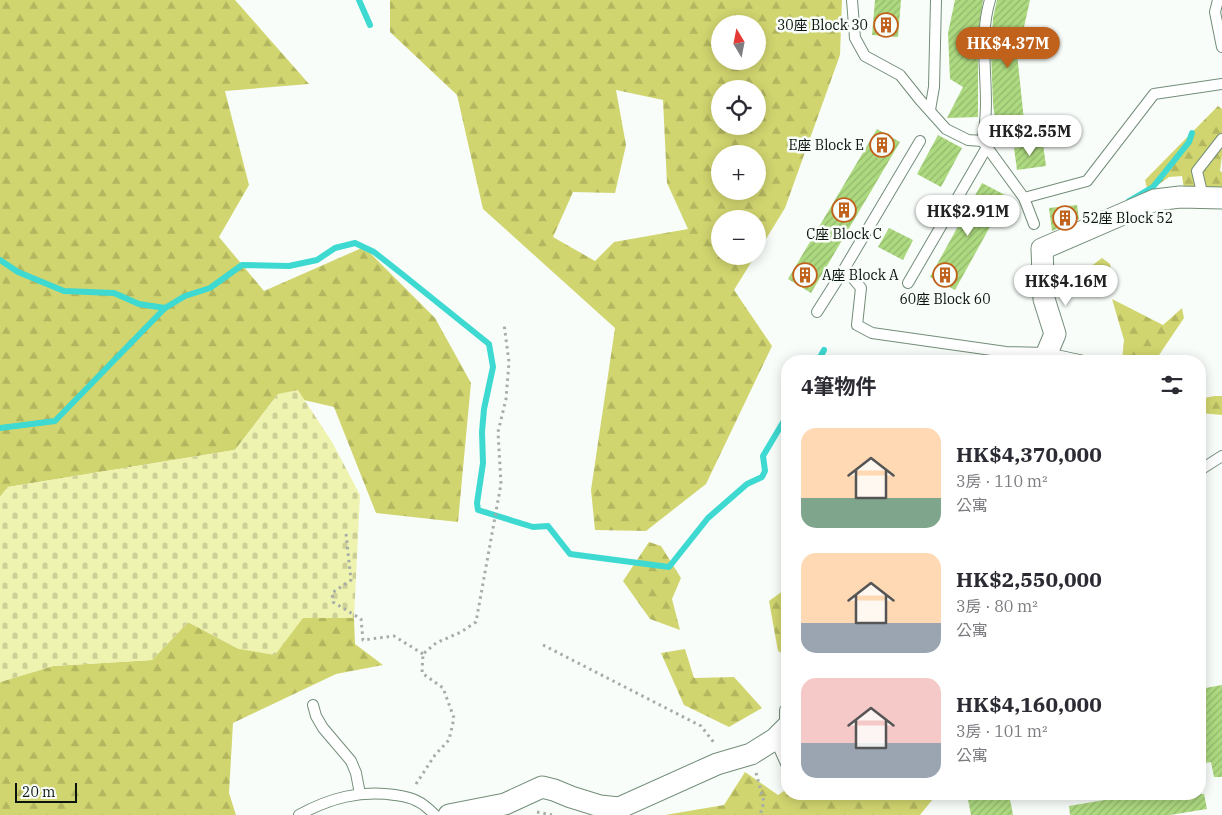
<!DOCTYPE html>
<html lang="zh-TW">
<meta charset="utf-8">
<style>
body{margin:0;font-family:"IBM Plex Serif","Noto Sans TC",serif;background:#f2f2f3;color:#2b2b33;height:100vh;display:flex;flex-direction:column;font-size:19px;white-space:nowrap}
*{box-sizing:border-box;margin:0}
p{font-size:16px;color:#7c7c81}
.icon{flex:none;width:28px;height:28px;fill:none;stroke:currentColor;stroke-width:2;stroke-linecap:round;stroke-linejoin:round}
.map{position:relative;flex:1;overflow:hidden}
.panel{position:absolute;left:781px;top:355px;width:425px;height:445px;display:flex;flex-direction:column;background:#fff;border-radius:20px;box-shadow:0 2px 12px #0003}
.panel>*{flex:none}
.needle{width:32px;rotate:350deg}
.fabs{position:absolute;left:711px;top:15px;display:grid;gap:10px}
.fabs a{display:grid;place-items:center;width:55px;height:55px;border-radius:50%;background:#fff;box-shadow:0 2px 12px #0003;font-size:25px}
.scale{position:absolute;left:15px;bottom:12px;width:62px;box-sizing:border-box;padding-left:5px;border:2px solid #0c150e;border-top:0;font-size:14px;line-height:18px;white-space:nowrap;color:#0c150e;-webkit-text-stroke:4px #f8fdf9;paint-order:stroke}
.price{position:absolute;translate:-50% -42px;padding:0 11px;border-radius:18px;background:#fff;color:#222;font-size:16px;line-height:32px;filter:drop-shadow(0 1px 2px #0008)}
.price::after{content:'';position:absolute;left:50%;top:30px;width:15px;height:11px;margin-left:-8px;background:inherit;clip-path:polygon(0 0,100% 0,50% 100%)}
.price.selected{background:#c0611c;color:#fff}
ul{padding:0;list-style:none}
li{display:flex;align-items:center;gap:15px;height:125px;padding:0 20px}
li span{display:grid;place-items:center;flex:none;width:140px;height:100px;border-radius:15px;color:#555}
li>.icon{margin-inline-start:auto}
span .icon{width:60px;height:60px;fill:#fffc;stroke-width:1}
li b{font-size:21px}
h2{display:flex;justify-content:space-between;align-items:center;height:60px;padding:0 20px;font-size:21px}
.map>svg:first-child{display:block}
.forest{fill:url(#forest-firs);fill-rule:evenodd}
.cemetery{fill:url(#cemetery-stones)}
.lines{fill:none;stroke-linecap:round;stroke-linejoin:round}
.stream{stroke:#3ed9d1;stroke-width:6}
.building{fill:url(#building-hatch)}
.service-casing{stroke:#738d78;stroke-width:12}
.minor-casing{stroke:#738d78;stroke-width:23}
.path{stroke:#a6aca7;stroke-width:3;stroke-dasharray:2.5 4;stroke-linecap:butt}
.service{stroke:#fff;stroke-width:10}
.minor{stroke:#fff;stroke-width:21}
.labels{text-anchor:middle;stroke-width:5;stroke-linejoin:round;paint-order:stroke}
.poi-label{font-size:14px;fill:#0c150e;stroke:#f8fdf9;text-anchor:end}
</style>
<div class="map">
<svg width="1222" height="815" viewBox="0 0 1222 815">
<defs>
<pattern id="forest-firs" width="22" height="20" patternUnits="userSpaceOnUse" patternTransform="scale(1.25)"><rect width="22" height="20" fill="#d1d56f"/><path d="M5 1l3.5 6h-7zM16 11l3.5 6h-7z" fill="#b2b65f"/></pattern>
<pattern id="cemetery-stones" width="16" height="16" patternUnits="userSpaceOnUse" patternTransform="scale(1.25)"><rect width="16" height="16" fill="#eff3b0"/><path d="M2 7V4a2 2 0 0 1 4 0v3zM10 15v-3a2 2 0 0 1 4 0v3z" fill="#cccf96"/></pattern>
<pattern id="building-hatch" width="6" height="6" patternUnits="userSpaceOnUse" patternTransform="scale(1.25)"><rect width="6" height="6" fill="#add980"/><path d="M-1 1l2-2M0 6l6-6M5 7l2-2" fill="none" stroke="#94b96d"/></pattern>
</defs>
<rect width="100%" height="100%" fill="#f8fdf9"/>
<g class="forest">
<polygon points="0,0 235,0 309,84 225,91 249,185 219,237 264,291 364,247 435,318 471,383 458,522 376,513 334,407 278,394 235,450 8,487 0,497"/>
<path d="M390 0H842L840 55 785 208 758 252V219H720V256H755L734 290 772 346 706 484 646 531 595 530 591 490 615 328 483 209 457 95 390 32ZM720 24H758V61H720ZM720 89H758V126H720ZM616 90 663 100 667 183 688 229 614 242 595 261 553 237 573 192 615 193 626 145ZM720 154H758V191H720Z"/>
<polygon points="1218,106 1222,109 1222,155 1220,171 1222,172 1222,191 1184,189 1182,176 1169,177 1148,192 1145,180"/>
<polygon points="1102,258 1110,264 1113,285 1094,284 1086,270"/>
<polygon points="1112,299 1163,325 1182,308 1184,318 1159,355 1158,361 1122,361 1124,340"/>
<polygon points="1214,396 1222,396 1222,415 1200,413 1200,399"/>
<polygon points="649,542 661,546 681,578 672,599 680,630 650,619 623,581"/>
<polygon points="787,588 788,588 787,656 778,651 769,601"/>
<polygon points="303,618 354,618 355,644 383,665 336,674 233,723 229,793 236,815 0,815 0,682 53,666 152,660 188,622 239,649"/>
<polygon points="685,649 694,678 734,677 762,708 729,727 684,705 661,653"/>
<polygon points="745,772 778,795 787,789 788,794 937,794 920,815 665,815 724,805"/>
</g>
<polygon class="cemetery" points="298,390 332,442 360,495 354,618 303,618 275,655 239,649 188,622 152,660 53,666 0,682 0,497 8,487 235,450 278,394"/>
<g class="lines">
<g class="stream">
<polyline points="359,0 370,25"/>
<polyline points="1129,201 1153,187 1189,142 1192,133"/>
<polyline points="0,260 18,272 64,291 114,293 139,304 165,308 185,296 210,288 242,265 289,266 317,260 335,248 355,243 374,252 402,274 489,344 493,367 484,409 482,432 483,463 477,503 478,510 533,527 548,526 570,554 669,567 708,518 747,484 762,477 765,471 763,456 788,414"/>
<polyline points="818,361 824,350"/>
<polyline points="0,428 55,421 165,308"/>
</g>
</g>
<g class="building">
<polygon points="875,0 901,0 898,37 872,35"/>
<polygon points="955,0 983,0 978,35 978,117 947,118 963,87 950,79 948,33"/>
<polygon points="997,0 1030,0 1022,36 1015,35 1026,139 998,143 993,104 991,52 993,18"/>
<polygon points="877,129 900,142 811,293 788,279"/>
<polygon points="938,135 962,148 941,187 917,174"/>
<polygon points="1043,144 1046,166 1017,170 1014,148"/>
<polygon points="982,183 1007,196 955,290 930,277"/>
<polygon points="1077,205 1079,219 1052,231 1049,208"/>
<polygon points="889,228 913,240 903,260 878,247"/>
<polygon points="1222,685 1222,777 1214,777 1211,762 1200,764 1200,737 1206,736 1200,707 1200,689"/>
<polygon points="967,794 1009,794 1013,815 971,815"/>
<polygon points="1140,794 1204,794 1207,809 1170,815 1070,815 1069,806"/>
</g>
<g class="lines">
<g class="service-casing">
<g id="service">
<path d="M852 0 855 38 865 56 900 75 920 100 946 129 968 140 982 141C993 94 976 46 990 0"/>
<polyline points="1218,0 1215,12 1222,47"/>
<polyline points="930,110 934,87 936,0"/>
<polyline points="920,141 843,271 851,276 861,288 857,325 872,333 1006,352 1047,353 1084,361"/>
<polyline points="984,143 1024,198 1034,224"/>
<polyline points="1203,197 1197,171 1222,139"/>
<polyline points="1024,198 1087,181 1154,94 1222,84"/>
<polyline points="908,283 987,147"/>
<polyline points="817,312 843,271"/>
<polyline points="1200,470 1222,456"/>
<polyline points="313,705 316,716 323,728 351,761 356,773 360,794"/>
<polyline points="785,727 785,710 788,708"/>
<polyline points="775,739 788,768"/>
<path d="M299 815C330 798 360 790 395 795 402 796 410 797 417 801 424 804 430 810 435 815"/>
</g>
</g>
<g class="minor-casing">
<g id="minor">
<polyline points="1046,361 1047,353 1055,334 1044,299 1042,249 1155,200 1180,197 1222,198"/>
<polyline points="449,815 505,804 542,787 554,790 571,797 600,806 619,808 717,764 751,754 775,739 788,726"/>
</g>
</g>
<g class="path">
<polyline points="346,534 351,580 332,593 333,602 361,619 363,640 394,636 423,654"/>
<polyline points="543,645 701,726 715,744"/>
<polyline points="756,773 764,802 760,815"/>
<polyline points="416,784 435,755 449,740 454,718 443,688 422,673 423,654 436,643 461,632 476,622 501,484 498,432 506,399 509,362 504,324"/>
<polyline points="537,812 552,815"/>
</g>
<use href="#service" class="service"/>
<use href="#minor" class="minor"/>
</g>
<defs>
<g id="building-ring" transform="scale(1.25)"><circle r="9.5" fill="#f8fdf9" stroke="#c0611c" stroke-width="1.5"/><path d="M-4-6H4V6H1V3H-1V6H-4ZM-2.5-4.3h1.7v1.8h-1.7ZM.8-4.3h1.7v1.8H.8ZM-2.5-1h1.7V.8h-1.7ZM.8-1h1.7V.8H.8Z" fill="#c0611c"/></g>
</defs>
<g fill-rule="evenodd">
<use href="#building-ring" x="886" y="25"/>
<use href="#building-ring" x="882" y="145"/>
<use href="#building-ring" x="844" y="210"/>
<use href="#building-ring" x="1065" y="218"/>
<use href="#building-ring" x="805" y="275"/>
<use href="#building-ring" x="945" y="275"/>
</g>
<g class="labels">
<g class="poi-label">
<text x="868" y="30">30座 Block 30</text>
<text x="864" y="150">E座 Block E</text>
<text x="1082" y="223" text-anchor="start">52座 Block 52</text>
<text x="844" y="239" text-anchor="middle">C座 Block C</text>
<text x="822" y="280" text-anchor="start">A座 Block A</text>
<text x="945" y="304" text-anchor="middle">60座 Block 60</text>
</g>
</g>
</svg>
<div class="fabs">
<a><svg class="needle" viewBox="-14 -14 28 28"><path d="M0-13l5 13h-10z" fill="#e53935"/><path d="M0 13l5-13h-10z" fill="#7c7c81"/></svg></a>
<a><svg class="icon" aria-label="locate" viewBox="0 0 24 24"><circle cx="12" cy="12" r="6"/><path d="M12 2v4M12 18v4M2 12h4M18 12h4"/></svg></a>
<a>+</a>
<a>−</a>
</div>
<div class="scale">20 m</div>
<b class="price selected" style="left:1008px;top:69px">HK$4.37M</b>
<b class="price" style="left:1030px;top:157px">HK$2.55M</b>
<b class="price" style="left:968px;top:237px">HK$2.91M</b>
<b class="price" style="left:1066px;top:307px">HK$4.16M</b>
<section class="panel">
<h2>4筆物件<svg class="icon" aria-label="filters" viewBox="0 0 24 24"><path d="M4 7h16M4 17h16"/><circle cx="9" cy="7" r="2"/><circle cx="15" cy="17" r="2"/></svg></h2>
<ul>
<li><span style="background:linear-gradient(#ffd9b3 70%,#7fa58c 0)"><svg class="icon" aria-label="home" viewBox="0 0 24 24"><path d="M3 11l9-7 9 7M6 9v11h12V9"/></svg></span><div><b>HK$4,370,000</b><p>3房 · 110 m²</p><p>公寓</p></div></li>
<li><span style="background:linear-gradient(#ffd9b3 70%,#9aa5b1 0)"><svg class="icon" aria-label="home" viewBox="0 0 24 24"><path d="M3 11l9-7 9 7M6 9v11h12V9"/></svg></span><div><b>HK$2,550,000</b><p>3房 · 80 m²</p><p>公寓</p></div></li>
<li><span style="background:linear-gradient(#f6c9c9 65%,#9aa5b1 0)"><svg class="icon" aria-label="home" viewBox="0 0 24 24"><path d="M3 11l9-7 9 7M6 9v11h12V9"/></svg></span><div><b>HK$4,160,000</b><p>3房 · 101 m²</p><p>公寓</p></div></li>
</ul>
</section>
</div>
